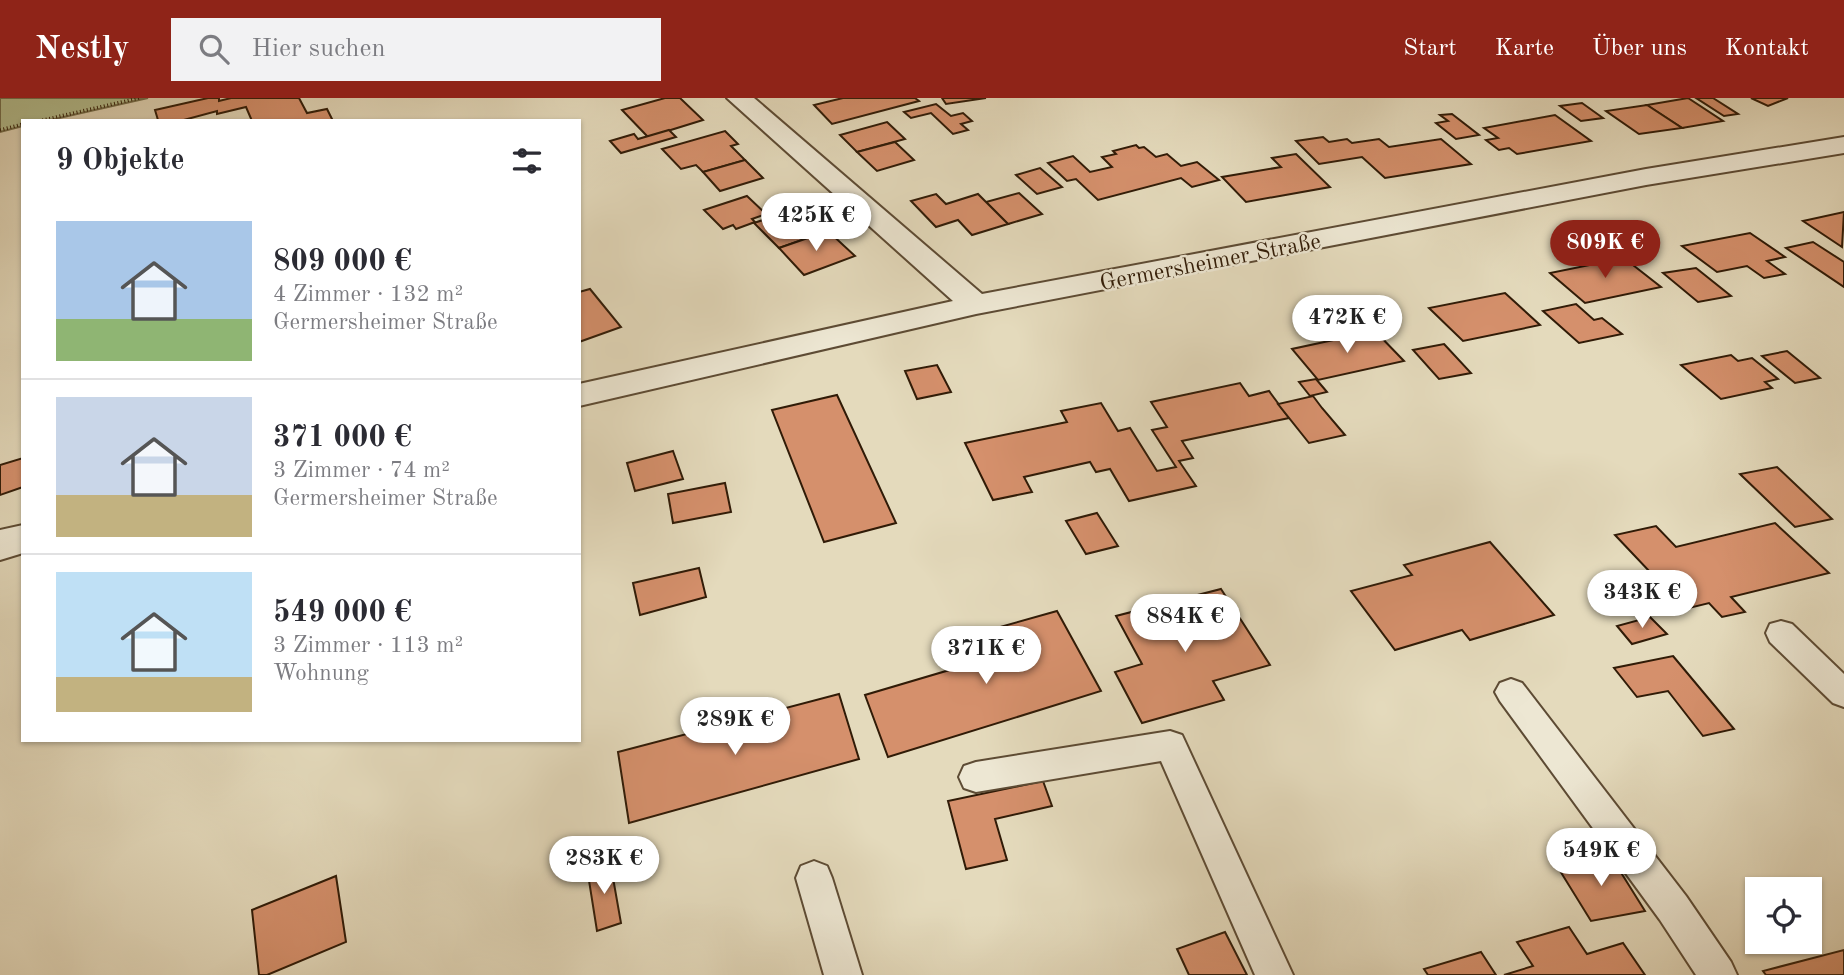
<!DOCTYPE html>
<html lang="de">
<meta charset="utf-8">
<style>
body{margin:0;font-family:"Old Standard TT",serif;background:#f2f2f3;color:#2b2b33;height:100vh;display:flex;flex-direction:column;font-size:26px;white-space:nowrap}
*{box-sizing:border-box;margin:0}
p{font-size:23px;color:#7c7c81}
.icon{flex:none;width:38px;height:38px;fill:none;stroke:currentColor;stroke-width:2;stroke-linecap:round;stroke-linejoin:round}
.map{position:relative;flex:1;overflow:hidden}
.sheet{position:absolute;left:21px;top:21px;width:560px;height:623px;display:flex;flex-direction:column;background:#fff;border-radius:0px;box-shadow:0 2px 5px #0004}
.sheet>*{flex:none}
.buttons{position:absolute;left:1745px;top:779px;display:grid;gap:14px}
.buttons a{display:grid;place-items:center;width:77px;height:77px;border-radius:0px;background:#fff;box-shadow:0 2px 5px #0004;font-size:35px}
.price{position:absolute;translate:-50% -60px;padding:0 16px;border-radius:24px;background:#fff;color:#222;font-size:23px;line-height:46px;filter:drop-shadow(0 2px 4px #0008)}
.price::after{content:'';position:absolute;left:50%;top:42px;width:21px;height:16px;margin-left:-10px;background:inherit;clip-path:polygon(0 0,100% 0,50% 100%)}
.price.on{background:#8f2418;color:#fff}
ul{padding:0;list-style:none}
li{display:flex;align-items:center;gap:21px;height:175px;padding:0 35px}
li+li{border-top:2px solid #e1e1e2}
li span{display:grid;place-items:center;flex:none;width:196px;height:140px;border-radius:0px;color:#555}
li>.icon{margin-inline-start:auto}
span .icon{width:84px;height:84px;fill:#fffc;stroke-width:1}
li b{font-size:30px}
h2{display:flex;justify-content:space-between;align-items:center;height:84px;padding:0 35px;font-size:30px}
header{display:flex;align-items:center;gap:42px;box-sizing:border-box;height:98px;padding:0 35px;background:#8f2418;color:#fff}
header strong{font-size:33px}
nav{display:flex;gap:38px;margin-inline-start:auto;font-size:24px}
.search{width:490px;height:63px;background:#f2f2f3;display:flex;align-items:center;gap:18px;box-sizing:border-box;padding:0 24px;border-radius:0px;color:#7c7c81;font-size:26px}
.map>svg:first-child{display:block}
.green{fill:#b4c091;stroke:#726e4c;stroke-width:2}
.building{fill:#d5906c;stroke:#301b07;stroke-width:2}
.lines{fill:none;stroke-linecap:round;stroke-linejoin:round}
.service-casing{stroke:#5d4b34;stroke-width:4}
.minor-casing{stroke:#5d4b34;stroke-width:4}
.path{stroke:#301b07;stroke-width:3.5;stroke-dasharray:1 2.5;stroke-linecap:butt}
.service{fill:#ede7d3;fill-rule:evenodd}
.minor{fill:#ede7d3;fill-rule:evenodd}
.labels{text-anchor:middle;stroke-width:5;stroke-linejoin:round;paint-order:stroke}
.far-street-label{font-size:23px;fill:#301b07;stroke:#ede7d3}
</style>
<header>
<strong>Nestly</strong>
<div class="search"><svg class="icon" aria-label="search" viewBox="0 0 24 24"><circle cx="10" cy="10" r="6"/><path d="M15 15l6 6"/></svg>Hier suchen</div>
<nav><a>Start</a><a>Karte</a><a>Über uns</a><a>Kontakt</a></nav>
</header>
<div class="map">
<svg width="1844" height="877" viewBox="0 0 1844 877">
<rect width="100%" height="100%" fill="#e4dabc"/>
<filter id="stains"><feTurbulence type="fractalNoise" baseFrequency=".00286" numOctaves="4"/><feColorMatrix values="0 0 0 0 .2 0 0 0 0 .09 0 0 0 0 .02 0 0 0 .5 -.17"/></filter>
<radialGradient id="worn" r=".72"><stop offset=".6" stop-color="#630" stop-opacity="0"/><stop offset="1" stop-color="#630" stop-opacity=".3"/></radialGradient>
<polygon class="green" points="0,0 148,0 46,23 23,23 23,28 0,34"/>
<g class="building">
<polygon points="208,0 219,0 219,3 231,0 299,0 307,15 327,11 333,23 252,23 246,9 217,16 217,13 180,23 155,23 158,22 155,12"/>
<polygon points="665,0 680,0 703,22 648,39 622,12"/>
<polygon points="843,0 915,0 919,3 832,26 814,7"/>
<polygon points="942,0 986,0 946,6"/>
<polygon points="1688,0 1723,23 1682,30 1647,7"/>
<polygon points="1696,0 1713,0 1738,16 1724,18"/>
<polygon points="1751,0 1788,0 1768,8"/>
<polygon points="1582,5 1603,20 1581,23 1560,8"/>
<polygon points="936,6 951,18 963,15 972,23 961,26 968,32 953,36 931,15 911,20 904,14"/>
<polygon points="1647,7 1682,30 1639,36 1606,13"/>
<polygon points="1452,16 1479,37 1456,41 1436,25 1448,23 1440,17"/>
<polygon points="1555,17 1591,43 1517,56 1509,50 1499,52 1486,42 1498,40 1484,30"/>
<polygon points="887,24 905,41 857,54 840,37"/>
<polygon points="669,32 676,39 621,55 610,43 634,36 638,41"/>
<polygon points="725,33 738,46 731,48 745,62 703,74 696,67 681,71 662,51"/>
<polygon points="1323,39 1329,44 1347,41 1352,45 1379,41 1389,49 1441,41 1471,66 1385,80 1362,59 1319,66 1296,43"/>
<polygon points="895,44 914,62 877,73 857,54"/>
<polygon points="1136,47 1139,50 1144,49 1156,59 1167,56 1181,68 1197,64 1219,82 1192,89 1181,80 1098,102 1076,81 1067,83 1048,65 1073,58 1090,74 1112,69 1102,59 1116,56 1113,53"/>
<polygon points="1296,56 1330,89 1246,104 1222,79 1281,69 1272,60"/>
<polygon points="745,62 763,80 720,93 703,74"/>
<polygon points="1040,70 1062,89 1037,96 1016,77"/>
<polygon points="1019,95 1042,116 1008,126 986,104"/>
<polygon points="936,96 946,106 978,96 1008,126 972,137 958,122 936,129 911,103"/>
<polygon points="747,98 766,116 752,121 755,124 736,131 733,127 723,131 704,112"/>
<polygon points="802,109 828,133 779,150 754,125"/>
<polygon points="1844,114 1842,149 1803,123"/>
<polygon points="828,133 855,158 804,177 779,150"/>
<polygon points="1750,135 1785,159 1767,163 1785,176 1764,180 1747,168 1717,174 1682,148"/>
<polygon points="1813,144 1844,164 1844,189 1786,150"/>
<polygon points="1624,160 1661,189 1585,205 1550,175"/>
<polygon points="1696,170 1731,198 1698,204 1663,175"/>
<polygon points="590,191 621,229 579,244 579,194"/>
<polygon points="1505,195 1540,227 1463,243 1429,210"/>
<polygon points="1576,206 1594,222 1602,220 1622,236 1579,245 1543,213"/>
<polygon points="1375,233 1404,263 1318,282 1292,251"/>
<polygon points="1444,246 1471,275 1439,281 1413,252"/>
<polygon points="1787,253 1820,280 1795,285 1762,258"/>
<polygon points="1731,257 1738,263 1752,260 1778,281 1765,284 1772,290 1721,301 1681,267"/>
<polygon points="937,267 951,294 917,301 905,273"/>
<polygon points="1316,281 1327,294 1310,298 1299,284"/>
<polygon points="1240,285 1249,298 1269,293 1289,320 1182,343 1193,360 1179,363 1196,388 1129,403 1110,371 1096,374 1090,364 1024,379 1032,394 993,402 965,345 1067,324 1061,313 1101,305 1118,333 1130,330 1157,373 1176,369 1152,332 1167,329 1151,304"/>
<polygon points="837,297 896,425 824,444 772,312"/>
<polygon points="1313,298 1322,310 1345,337 1309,345 1278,306"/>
<polygon points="673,353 683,381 635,393 627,365"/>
<polygon points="23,360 23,389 0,397 0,367"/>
<polygon points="1777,369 1832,421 1795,429 1740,376"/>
<polygon points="725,385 731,414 673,425 668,396"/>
<polygon points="1097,415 1118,448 1086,456 1066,423"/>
<polygon points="1775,425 1829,475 1731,499 1745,514 1722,519 1709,505 1685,511 1615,437 1656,428 1676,449"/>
<polygon points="1490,444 1554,517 1470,542 1462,532 1395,552 1351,493 1412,477 1404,467"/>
<polygon points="699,470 706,499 640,517 633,485"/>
<polygon points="1221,491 1270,567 1213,583 1224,602 1142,625 1115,574 1142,566 1116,518"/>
<polygon points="1057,513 1101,593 888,659 865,597 973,565 961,540"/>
<polygon points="1650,519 1667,536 1632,546 1617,528"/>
<polygon points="1673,558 1734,631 1703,638 1668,593 1637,599 1614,570"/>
<polygon points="839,596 859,661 629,725 618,654"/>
<polygon points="1043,683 1052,708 995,721 1007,762 966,771 948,703"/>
<polygon points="1610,757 1645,813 1591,823 1557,768"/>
<polygon points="610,763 621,825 597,833 587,770"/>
<polygon points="336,778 346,844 267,877 259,877 252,812"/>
<polygon points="1569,829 1587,856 1623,845 1645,877 1504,877 1533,868 1517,844"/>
<polygon points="1225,834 1247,877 1189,877 1177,851"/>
<polygon points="1844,852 1844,877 1766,877 1763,873"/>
<polygon points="1481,854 1496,877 1428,877 1424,871"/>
</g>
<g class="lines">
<g class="service-casing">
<g id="service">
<polygon points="1781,523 1792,526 1844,576 1844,609 1833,605 1770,544 1766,535 1770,526"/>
<polygon points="1511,581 1522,585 1686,798 1731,864 1737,877 1696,877 1660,822 1500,603 1495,594 1500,585"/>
<polygon points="1170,633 1182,637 1293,877 1255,877 1161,663 976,694 964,690 959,679 964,668 976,664"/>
<polygon points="814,763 827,768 832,780 862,877 824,877 796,780 801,768"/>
</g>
</g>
<g class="minor-casing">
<g id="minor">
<polygon points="727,0 754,0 982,196 1646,71 1844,39 1844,55 1646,87 976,216 579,308 579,286 953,203"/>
<polygon points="23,427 23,455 0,462 0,432"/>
</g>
</g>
<g class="path">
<polyline points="39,23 139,0"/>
<polyline points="0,32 23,26"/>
</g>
<use href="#service" class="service"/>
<use href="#minor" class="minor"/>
</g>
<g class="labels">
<g class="far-street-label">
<text transform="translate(1210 163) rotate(-11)" y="8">Germersheimer Straße</text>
</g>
</g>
<rect width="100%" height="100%" filter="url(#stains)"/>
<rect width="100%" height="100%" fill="url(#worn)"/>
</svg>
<div class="buttons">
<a><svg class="icon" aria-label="locate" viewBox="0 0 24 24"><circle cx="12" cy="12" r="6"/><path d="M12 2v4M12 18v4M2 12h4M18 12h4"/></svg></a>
</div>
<b class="price" style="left:816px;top:155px">425K €</b>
<b class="price on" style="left:1605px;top:182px">809K €</b>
<b class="price" style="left:1347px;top:257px">472K €</b>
<b class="price" style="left:1642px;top:532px">343K €</b>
<b class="price" style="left:1185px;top:556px">884K €</b>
<b class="price" style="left:986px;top:588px">371K €</b>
<b class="price" style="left:735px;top:659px">289K €</b>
<b class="price" style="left:1601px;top:790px">549K €</b>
<b class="price" style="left:604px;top:798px">283K €</b>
<section class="sheet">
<h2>9 Objekte<svg class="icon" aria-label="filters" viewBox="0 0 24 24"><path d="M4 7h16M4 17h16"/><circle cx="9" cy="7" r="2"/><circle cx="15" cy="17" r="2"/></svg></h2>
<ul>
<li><span style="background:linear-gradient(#a9c7e8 70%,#8fb573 0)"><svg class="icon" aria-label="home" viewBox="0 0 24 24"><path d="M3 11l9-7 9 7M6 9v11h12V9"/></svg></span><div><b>809 000 €</b><p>4 Zimmer · 132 m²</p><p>Germersheimer Straße</p></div></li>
<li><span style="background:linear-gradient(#c9d6e8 70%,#c2b280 0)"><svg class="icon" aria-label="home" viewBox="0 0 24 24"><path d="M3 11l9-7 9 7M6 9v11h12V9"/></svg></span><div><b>371 000 €</b><p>3 Zimmer · 74 m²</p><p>Germersheimer Straße</p></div></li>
<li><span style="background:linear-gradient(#bfe0f5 75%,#c2b280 0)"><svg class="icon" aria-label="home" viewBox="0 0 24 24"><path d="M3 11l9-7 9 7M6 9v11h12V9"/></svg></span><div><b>549 000 €</b><p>3 Zimmer · 113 m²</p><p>Wohnung</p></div></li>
</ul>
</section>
</div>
